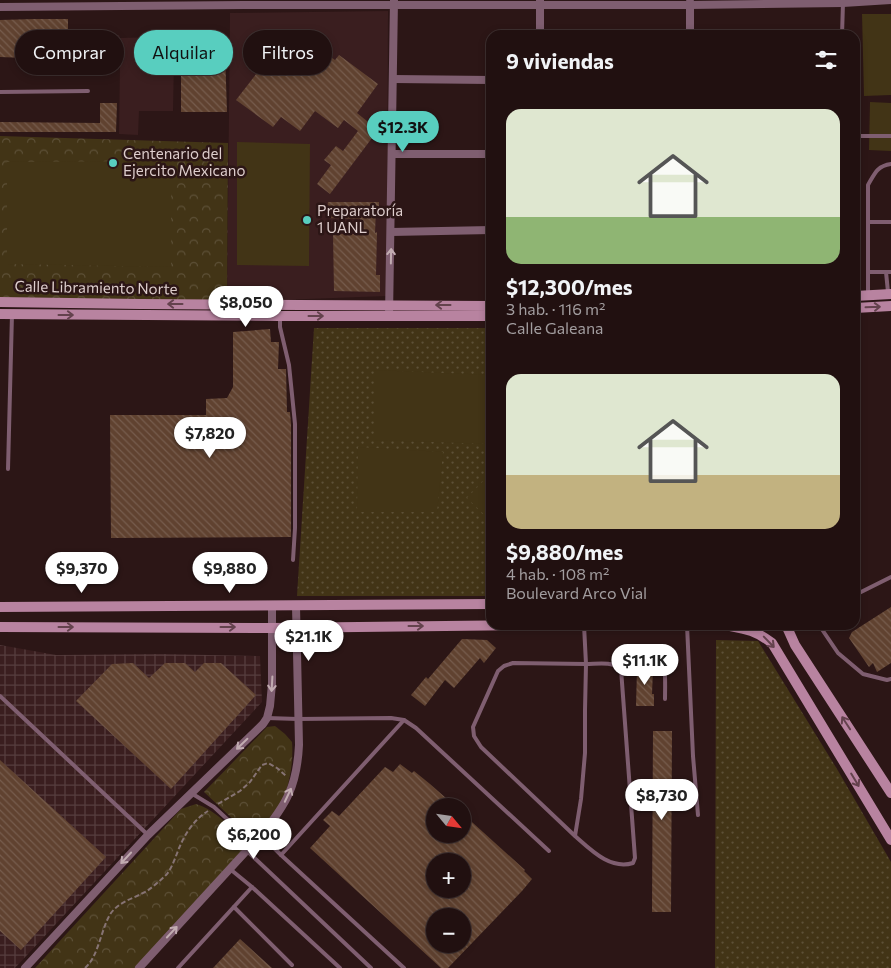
<!DOCTYPE html>
<html lang="es">
<meta charset="utf-8">
<style>
body{margin:0;font-family:Commissioner,sans-serif;background:#2d1e1e;color:#f1f3f6;height:100vh;display:flex;flex-direction:column;font-size:19px;white-space:nowrap}
*{box-sizing:border-box;margin:0}
p{font-size:16px;color:#a29d9f}
.icon{flex:none;width:28px;height:28px;fill:none;stroke:currentColor;stroke-width:2;stroke-linecap:round;stroke-linejoin:round}
.map{position:relative;flex:1;overflow:hidden}
.panel{position:absolute;left:486px;top:30px;width:374px;height:600px;display:flex;flex-direction:column;background:#211010;border-radius:15px;box-shadow:0 2px 8px #0003,0 0 0 1px #3e3030}
.panel>*{flex:none}
.banner{position:absolute;left:15px;top:30px;width:396px;height:45px;display:flex;gap:10px}
.needle{width:32px;rotate:119deg}
.fabs{position:absolute;left:426px;top:798px;display:grid;gap:10px}
.fabs a{display:grid;place-items:center;width:45px;height:45px;border-radius:50%;background:#211010;box-shadow:0 2px 8px #0003,0 0 0 1px #3e3030;font-size:25px}
.price{position:absolute;translate:-50% -42px;padding:0 11px;border-radius:18px;background:#fff;color:#222;font-size:16px;line-height:32px;filter:drop-shadow(0 1px 2px #0008)}
.price::after{content:'';position:absolute;left:50%;top:30px;width:15px;height:11px;margin-left:-8px;background:inherit;clip-path:polygon(0 0,100% 0,50% 100%)}
.price.on{background:#58cebf;color:#111}
ul{padding:0;list-style:none}
li{display:grid;align-content:center;gap:10px;height:265px;padding:0 20px}
li span{display:grid;place-items:center;height:155px;border-radius:15px;color:#555}
li>.icon{margin-inline-start:auto}
span .icon{width:90px;height:90px;fill:#fffc;stroke-width:1}
li b{font-size:21px}
h2{display:flex;justify-content:space-between;align-items:center;height:60px;padding:0 20px;font-size:21px}
.chip{padding:0 18px;border-radius:22px;background:#211010;box-shadow:0 2px 8px #0003,0 0 0 1px #3e3030;font-size:18px;line-height:45px}
.chip.on{background:#58cebf;color:#111}
.map>svg:first-child{display:block}
.built{fill:#3a1e1f}
.industrial{fill:url(#industrial-grid)}
.grass{fill:url(#grass-dots)}
.park{fill:url(#park-crowns)}
.garden{fill:#423416}
.building{fill:url(#building-back-hatch);fill-rule:evenodd}
.lines{fill:none;stroke-linecap:round;stroke-linejoin:round}
.path{stroke:#867373;stroke-width:2;stroke-dasharray:5 2.5;stroke-linecap:butt}
.lane{stroke:#7f5e70;stroke-width:4}
.street{stroke:#7f5e70;stroke-width:8}
.secondary{stroke:#b883a0;stroke-width:10}
.oneway{stroke:#c2acb1}
.oneway2{stroke:#64424d}
.poi-dot{fill:#58cebf;stroke:#2c1616;stroke-width:2}
.labels{text-anchor:middle;stroke-width:5;stroke-linejoin:round;paint-order:stroke}
.poi-label{font-size:15px;fill:#dececd;stroke:#2c1616;text-anchor:start}
.street-label{font-size:15px;fill:#dececd;stroke:#2c1616}
</style>
<div class="map">
<svg width="891" height="968" viewBox="0 0 891 968">
<defs>
<pattern id="industrial-grid" width="8" height="8" patternUnits="userSpaceOnUse" patternTransform="scale(1.25)"><rect width="8" height="8" fill="#3a1e1f"/><path d="M0 4h8M4 0v8" fill="none" stroke="#563e3e"/></pattern>
<pattern id="grass-dots" width="8" height="8" patternUnits="userSpaceOnUse" patternTransform="scale(1.25)"><rect width="8" height="8" fill="#423416"/><path d="M2 2h.1M6 6h.1" fill="none" stroke="#5d5037" stroke-width="1.8" stroke-linecap="round"/></pattern>
<pattern id="park-crowns" width="20" height="18" patternUnits="userSpaceOnUse" patternTransform="scale(1.25)"><rect width="20" height="18" fill="#423416"/><path d="M2 6a3 3 0 1 1 6 0M12 15a3 3 0 1 1 6 0" fill="none" stroke="#5d5037"/></pattern>
<pattern id="building-back-hatch" width="6" height="6" patternUnits="userSpaceOnUse" patternTransform="scale(1.25)"><rect width="6" height="6" fill="#604230"/><path d="M-1 5l2 2M0 0l6 6M5-1l2 2" fill="none" stroke="#765c4d"/></pattern>
</defs>
<rect width="100%" height="100%" fill="#2c1616"/>
<g class="built">
<polygon points="388,11 387,296 227,302 230,13"/>
<polygon points="96,35 119,35 120,38 157,37 157,46 166,46 165,61 174,61 173,111 139,111 138,135 119,134 120,62 124,61 124,55 118,55 117,57 96,57"/>
</g>
<polygon class="industrial" points="0,645 56,655 161,654 260,656 262,702 15,968 0,968"/>
<g class="grass">
<polygon points="314,328 491,328 491,596 297,596"/>
<polygon points="716,640 758,641 837,769 891,862 891,968 715,968"/>
</g>
<g class="park">
<polygon points="0,136 228,143 227,302 0,300"/>
<path d="M275 726 285 734 292 742C294 764 288 796 275 815 270 823 260 831 253 838L204 792 267 727Z"/>
<path d="M196 804C216 810 231 828 247 842V844L244 850 135 968H35L181 809Z"/>
</g>
<g class="garden">
<polygon points="862,14 891,14 891,95 864,96"/>
<polygon points="870,102 891,103 891,151 869,150"/>
<polygon points="237,142 310,144 309,266 237,265"/>
<polygon points="171,161 171,267 7,264 7,162"/>
<polygon points="374,370 491,375 490,444 374,440"/>
<polygon points="358,447 443,452 437,512 357,512"/>
<polygon points="491,473 491,521 467,498"/>
</g>
<g class="building">
<polygon points="34,19 68,19 68,57 95,58 95,73 58,73 58,66 51,66 51,59 0,57 0,20"/>
<polygon points="300,35 335,60 339,55 378,84 357,113 378,130 330,194 317,184 331,165 324,160 336,146 343,151 358,131 344,120 338,128 315,111 300,131 281,117 273,127 236,100 267,60 273,65 287,43 292,46"/>
<polygon points="181,52 225,52 227,112 181,112"/>
<polygon points="100,103 117,103 116,132 0,132 0,122 100,123"/>
<polygon points="328,202 379,202 379,210 376,210 375,233 377,232 376,275 380,275 380,292 334,291 333,234 360,234 360,219 326,218"/>
<polygon points="270,329 271,342 279,342 278,369 286,369 287,412 290,412 291,424 291,537 111,538 110,415 206,415 206,399 227,398 233,387 233,332"/>
<polygon points="891,607 891,663 877,672 873,663 869,667 849,638 852,632"/>
<polygon points="462,639 487,640 496,648 484,663 480,658 454,688 445,680 425,706 411,695 426,677 428,679"/>
<polygon points="133,663 149,678 165,663 185,663 195,672 204,663 221,663 256,695 171,789 76,701 112,664"/>
<polygon points="643,663 649,663 650,668 653,669 652,694 654,694 654,706 636,706 637,669 640,668"/>
<polygon points="653,731 672,731 671,912 652,912"/>
<polygon points="0,760 106,857 21,950 0,931"/>
<path d="M400 764 412 773 414 771 430 784 455 806H435V834H462V813L525 870 524 871 532 879 522 891 448 968H441L310 848 330 826 323 820 332 811 339 816 385 767 393 772ZM435 861H462V889H435ZM435 916H462V944H435Z"/>
<polygon points="240,939 272,968 213,968"/>
</g>
<g class="lines">
<g class="path">
<polyline points="218,804 240,791 250,782 262,765 268,763 277,768 286,776"/>
<path d="M85 968C99 956 101 928 111 913 120 901 135 898 147 891 154 886 161 880 167 874 173 866 176 855 180 846 186 832 195 819 208 811"/>
</g>
<g class="lane">
<polyline points="842,35 843,3"/>
<polyline points="0,92 88,91"/>
<polyline points="855,136 891,136"/>
<polyline points="868,222 891,222"/>
<polyline points="868,272 891,272"/>
<polyline points="886,272 888,292"/>
<path d="M868 295V185C875 173 877 166 891 164"/>
<polyline points="280,316 280,327 289,365 295,424 295,528 293,560"/>
<polyline points="8,469 12,314"/>
<polyline points="855,595 891,577"/>
<polyline points="687,625 693,756 698,815"/>
<polyline points="819,625 838,653 863,674 887,680 891,679"/>
<path d="M618 666 623 654C633 651 658 646 663 659 666 665 665 691 665 699"/>
<polyline points="0,696 148,835"/>
<polyline points="267,718 298,719 391,718 404,720 416,728 549,851"/>
<polyline points="191,793 214,807 253,843"/>
<polyline points="261,835 281,855 404,968"/>
<path d="M575 836 581 799 585 753V710L586 664 513 663 504 666 498 671 473 727 474 736 481 747 575 836C591 850 610 870 633 863L635 858 621 669C612 661 597 664 586 664L584 625"/>
<polyline points="247,851 371,968"/>
<polyline points="281,855 404,720"/>
<polyline points="230,869 252,887 340,968"/>
<polyline points="234,907 292,965"/>
<polyline points="178,968 252,887"/>
</g>
<g class="street">
<polyline points="540,0 540,35"/>
<polyline points="0,7 244,5 690,5 843,3 891,0"/>
<polyline points="690,35 690,2"/>
<polyline points="393,79 491,80"/>
<polyline points="392,154 491,154"/>
<polyline points="391,232 491,230"/>
<polyline points="389,316 394,0"/>
<polyline points="25,968 148,835 263,724 267,718 270,706 272,684 272,606"/>
<path d="M139 968 261 835C287 804 297 785 299 745L296 606"/>
</g>
<g class="secondary">
<polyline points="855,296 891,294"/>
<polyline points="0,302 140,304 491,306"/>
<polyline points="855,308 891,306"/>
<polyline points="0,314 280,316 491,316"/>
<polyline points="0,607 491,604"/>
<path d="M725 625C746 629 755 630 772 643L891 840"/>
<polyline points="786,625 795,645 891,793"/>
<polyline points="0,627 272,628 543,625"/>
</g>
</g>
<defs><path id="oneway-shaft" d="M-6 0H5M1.5-3L5.5 0L1.5 3" fill="none" stroke-width="1.6" stroke-linecap="round" stroke-linejoin="round" transform="scale(1.25)"/></defs>
<g class="oneway">
<use href="#oneway-shaft" transform="translate(391 256) rotate(-89)"/>
<use href="#oneway-shaft" transform="translate(272 684) rotate(93)"/>
<use href="#oneway-shaft" transform="translate(242 744) rotate(136)"/>
<use href="#oneway-shaft" transform="translate(288 795) rotate(-65)"/>
<use href="#oneway-shaft" transform="translate(126 858) rotate(133)"/>
<use href="#oneway-shaft" transform="translate(172 932) rotate(-47)"/>
</g>
<g class="oneway2">
<use href="#oneway-shaft" transform="translate(175 304) rotate(-180)"/>
<use href="#oneway-shaft" transform="translate(443 305) rotate(-180)"/>
<use href="#oneway-shaft" transform="translate(873 307) rotate(-2)"/>
<use href="#oneway-shaft" transform="translate(66 315)"/>
<use href="#oneway-shaft" transform="translate(316 316)"/>
<use href="#oneway-shaft" transform="translate(416 626)"/>
<use href="#oneway-shaft" transform="translate(66 627)"/>
<use href="#oneway-shaft" transform="translate(228 627)"/>
<use href="#oneway-shaft" transform="translate(769 642) rotate(46)"/>
<use href="#oneway-shaft" transform="translate(846 723) rotate(-123)"/>
<use href="#oneway-shaft" transform="translate(855 780) rotate(59)"/>
</g>
<g class="poi-dot">
<circle cx="113" cy="163" r="5"/>
<circle cx="307" cy="220" r="5"/>
</g>
<g class="labels">
<g class="poi-label">
<text x="123" y="159">Centenario del<tspan x="123" dy="17">Ejercito Mexicano</tspan></text>
<text x="317" y="216">Preparatoría<tspan x="317" dy="17">1 UANL</tspan></text>
</g>
<g class="street-label">
<text transform="translate(96 288) rotate(1)" y="5">Calle Libramiento Norte</text>
</g>
</g>
</svg>
<div class="fabs">
<a><svg class="needle" viewBox="-14 -14 28 28"><path d="M0-13l5 13h-10z" fill="#e53935"/><path d="M0 13l5-13h-10z" fill="#a29d9f"/></svg></a>
<a>+</a>
<a>−</a>
</div>
<b class="price on" style="left:403px;top:153px">$12.3K</b>
<b class="price" style="left:246px;top:328px">$8,050</b>
<b class="price" style="left:210px;top:459px">$7,820</b>
<b class="price" style="left:82px;top:594px">$9,370</b>
<b class="price" style="left:230px;top:594px">$9,880</b>
<b class="price" style="left:309px;top:662px">$21.1K</b>
<b class="price" style="left:645px;top:686px">$11.1K</b>
<b class="price" style="left:662px;top:821px">$8,730</b>
<b class="price" style="left:254px;top:860px">$6,200</b>
<div class="banner">
<a class="chip">Comprar</a>
<a class="chip on">Alquilar</a>
<a class="chip">Filtros</a>
</div>
<section class="panel">
<h2>9 viviendas<svg class="icon" aria-label="filters" viewBox="0 0 24 24"><path d="M4 7h16M4 17h16"/><circle cx="9" cy="7" r="2"/><circle cx="15" cy="17" r="2"/></svg></h2>
<ul>
<li><span style="background:linear-gradient(#dfe7d0 70%,#8fb573 0)"><svg class="icon" aria-label="home" viewBox="0 0 24 24"><path d="M3 11l9-7 9 7M6 9v11h12V9"/></svg></span><div><b>$12,300/mes</b><p>3 hab. · 116 m²</p><p>Calle Galeana</p></div></li>
<li><span style="background:linear-gradient(#dfe7d0 65%,#c2b280 0)"><svg class="icon" aria-label="home" viewBox="0 0 24 24"><path d="M3 11l9-7 9 7M6 9v11h12V9"/></svg></span><div><b>$9,880/mes</b><p>4 hab. · 108 m²</p><p>Boulevard Arco Vial</p></div></li>
</ul>
</section>
</div>
